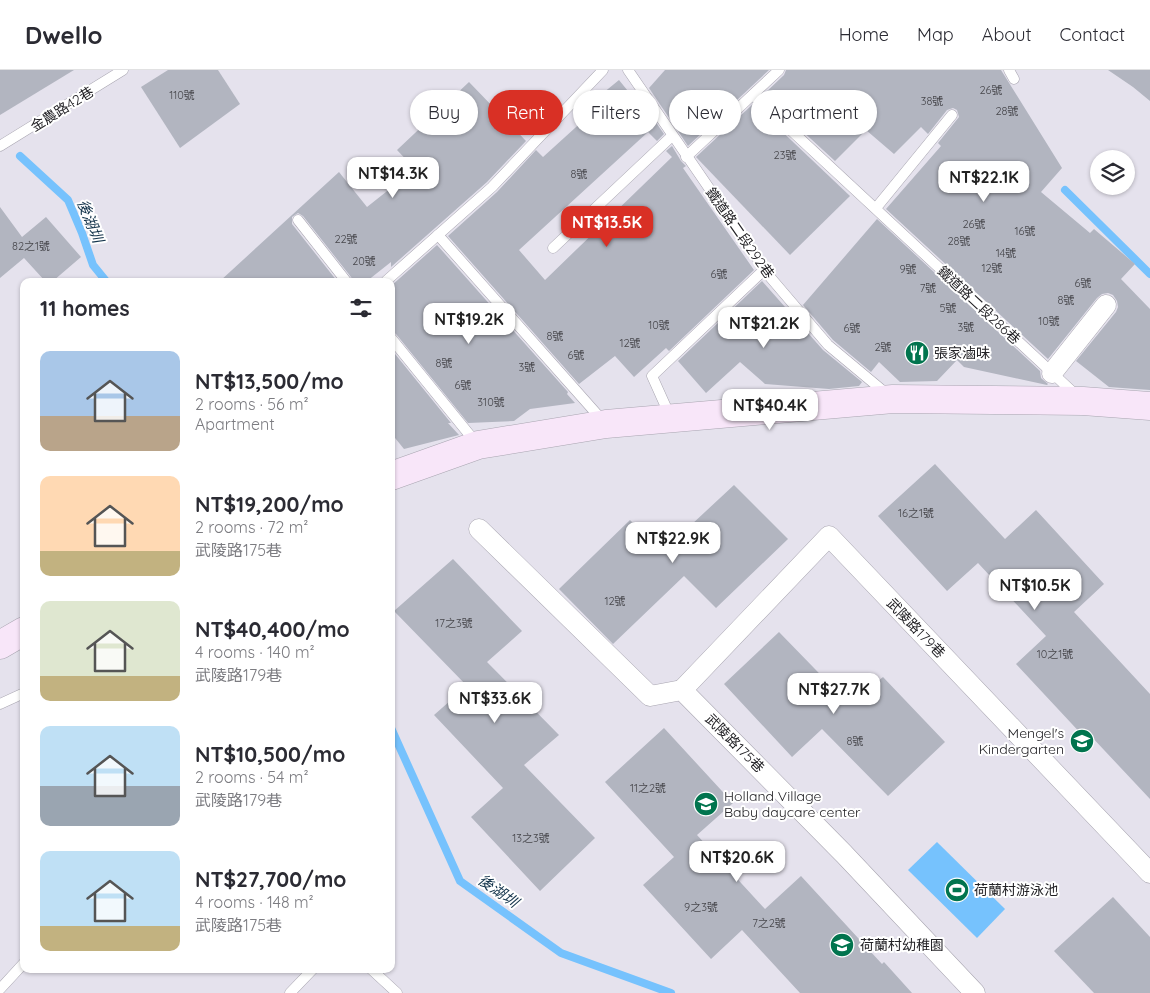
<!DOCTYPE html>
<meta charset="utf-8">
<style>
body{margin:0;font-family:Quicksand,"Noto Sans TC",sans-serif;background:#f2f2f3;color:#2b2b33;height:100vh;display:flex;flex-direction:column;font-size:19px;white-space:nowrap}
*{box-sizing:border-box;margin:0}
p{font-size:16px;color:#7c7c81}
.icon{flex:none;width:28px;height:28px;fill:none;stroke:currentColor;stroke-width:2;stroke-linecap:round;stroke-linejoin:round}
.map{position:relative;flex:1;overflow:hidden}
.panel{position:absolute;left:20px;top:208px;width:375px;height:695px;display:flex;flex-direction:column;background:#fff;border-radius:10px;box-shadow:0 1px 4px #0004}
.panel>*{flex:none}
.hud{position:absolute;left:410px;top:20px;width:475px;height:45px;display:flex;gap:10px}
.fabs{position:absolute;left:1090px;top:80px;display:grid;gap:10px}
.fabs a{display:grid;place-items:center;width:45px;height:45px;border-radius:50%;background:#fff;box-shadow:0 1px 4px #0004;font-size:25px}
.price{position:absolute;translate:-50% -42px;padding:0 11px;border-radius:10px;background:#fff;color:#222;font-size:16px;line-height:32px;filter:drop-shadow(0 1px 2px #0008)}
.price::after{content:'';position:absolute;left:50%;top:30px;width:15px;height:11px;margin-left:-8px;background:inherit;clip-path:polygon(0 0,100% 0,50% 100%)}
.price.selected{background:#d93025;color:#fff}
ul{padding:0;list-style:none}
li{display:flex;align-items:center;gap:15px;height:125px;padding:0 20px}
li span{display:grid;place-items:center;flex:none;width:140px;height:100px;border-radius:10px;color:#555}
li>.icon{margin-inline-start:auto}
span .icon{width:60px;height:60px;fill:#fffc;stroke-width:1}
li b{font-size:21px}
h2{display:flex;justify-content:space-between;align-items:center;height:60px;padding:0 20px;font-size:21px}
.tag{padding:0 18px;border-radius:22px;background:#fff;box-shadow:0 1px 4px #0004;font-size:18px;line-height:45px}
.tag.selected{background:#d93025;color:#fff}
header{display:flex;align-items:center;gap:30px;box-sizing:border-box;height:70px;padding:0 25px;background:#fff;border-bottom:1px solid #e1e1e2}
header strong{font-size:24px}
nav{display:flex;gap:28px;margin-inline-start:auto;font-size:18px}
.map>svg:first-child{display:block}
.water{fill:#76c2fd}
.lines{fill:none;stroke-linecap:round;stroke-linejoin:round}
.stream{stroke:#76c2fd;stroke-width:8}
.building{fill:#b2b5c0}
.lane-casing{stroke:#a8a5b0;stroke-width:11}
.street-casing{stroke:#a8a5b0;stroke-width:21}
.secondary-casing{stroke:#a8a5b0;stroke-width:29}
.lane{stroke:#fff;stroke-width:10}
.street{stroke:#fff;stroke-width:20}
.secondary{stroke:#f8e6f9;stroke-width:28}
.labels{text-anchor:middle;stroke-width:4;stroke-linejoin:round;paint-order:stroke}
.number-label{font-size:11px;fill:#47474c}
.street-label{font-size:14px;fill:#232226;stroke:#fff}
.poi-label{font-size:14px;fill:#232226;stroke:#fff;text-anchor:start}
.water-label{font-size:15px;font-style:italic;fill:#13334b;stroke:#fff}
</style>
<header>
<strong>Dwello</strong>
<nav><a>Home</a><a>Map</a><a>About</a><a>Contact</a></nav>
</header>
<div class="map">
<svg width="1150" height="923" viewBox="0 0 1150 923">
<rect width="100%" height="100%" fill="#e5e2ed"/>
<polygon class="water" points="937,772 1005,839 977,868 908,800"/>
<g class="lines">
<g class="stream">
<polyline points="20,86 68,130 82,163 93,195 106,211"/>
<polyline points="1065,120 1150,204"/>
<polyline points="391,658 460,811 561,883 671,923"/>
</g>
</g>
<g class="building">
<polygon points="0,0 74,0 0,45"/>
<polygon points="168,0 218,0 240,34 180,78 141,17"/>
<polygon points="665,0 769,0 688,76 649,18"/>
<polygon points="786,0 1001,0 1062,98 1041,122 1090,163 1094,159 1135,194 1121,209 1150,239 1150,320 1109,317 1076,291 1116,242 1118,237 1117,231 1113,225 1108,223 1102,224 1097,228 1048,289 886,139 941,76 938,73 959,47 957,40 953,38 947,40 928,64 921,57 894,84 866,60 835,91 763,25 784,5"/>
<polygon points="1108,0 1150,0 1150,31 1133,17"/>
<polygon points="619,10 636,31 639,28 664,64 657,71 648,62 519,180 545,210 672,87 666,81 672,76 681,91 686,96 683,98 754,200 669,281 666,278 634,307 615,286 579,314 448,166 497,122 536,80 543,87 586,48 581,41"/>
<polygon points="469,12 526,71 487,112 391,197 391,192 367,211 353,211 351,207 303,146 298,143 292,147 292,154 337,211 220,211 339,102 367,137 415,99 397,80"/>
<polygon points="753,34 850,126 790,185 696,87"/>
<polygon points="0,137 22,167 46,147 81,187 53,211 45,211 24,188 0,208"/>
<polygon points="877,149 1040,301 1041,308 1048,314 1047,315 964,297 957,290 937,311 900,312 879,292 871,302 833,270 803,235"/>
<polygon points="437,175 568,322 567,324 575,333 530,339 514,351 468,353 396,264 391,261 391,216"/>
<polygon points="762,211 823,280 862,312 859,316 829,319 765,314 740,292 706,323 678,291"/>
<polygon points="391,279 451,353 448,353 459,365 404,379 391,363"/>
<polygon points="935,394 1005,469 1036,440 1104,514 1074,542 1150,624 1150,729 1089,664 1085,668 1016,594 1046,566 978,493 947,521 878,446"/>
<polygon points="734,415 788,469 716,538 684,506 613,574 559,519 630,450 662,482"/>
<polygon points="453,489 522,561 487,592 559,665 524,695 595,768 540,821 471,747 503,718 434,645 467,616 394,541"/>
<polygon points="779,562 849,634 883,607 945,672 888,726 822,659 792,687 724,614"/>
<polygon points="664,658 733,733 697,765 765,839 801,806 882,894 884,892 912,923 800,923 742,860 711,889 643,815 674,787 605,712"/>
<polygon points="1113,827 1150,867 1150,923 1094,923 1054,881"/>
</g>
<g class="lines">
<g class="lane-casing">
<g id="lane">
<polyline points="628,0 770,207 828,275 888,325"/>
<polyline points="1009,0 1014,9"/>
<polyline points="753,25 1076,325"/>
<polyline points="0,76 123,0"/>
<polyline points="686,87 779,0"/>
<polyline points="876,138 952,45"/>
<polyline points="298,150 346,211"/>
<polyline points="438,165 603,351"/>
<polyline points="553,178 672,66"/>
<polyline points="386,211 492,117 603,0"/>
<polyline points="391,268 477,374"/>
<polyline points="670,346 652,306 765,199"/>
<polyline points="0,634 24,623"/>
<polyline points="371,899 397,923"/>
<polyline points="0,919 24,893"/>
<polyline points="290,923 313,899"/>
</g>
</g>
<g class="street-casing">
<g id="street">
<polyline points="1052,303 1106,235"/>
<polyline points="479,459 650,626 682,620 844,784 975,923"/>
<polyline points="682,620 829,466 1150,803"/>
</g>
</g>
<g class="secondary-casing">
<g id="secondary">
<polyline points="391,406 478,375 606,354 893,329 1083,331 1150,336"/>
<polyline points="0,575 24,561"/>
</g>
</g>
<use href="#lane" class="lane"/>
<use href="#street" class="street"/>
<use href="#secondary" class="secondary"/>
</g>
<defs>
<g id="restaurant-disc" transform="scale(1.25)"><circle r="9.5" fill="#01744e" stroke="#fff"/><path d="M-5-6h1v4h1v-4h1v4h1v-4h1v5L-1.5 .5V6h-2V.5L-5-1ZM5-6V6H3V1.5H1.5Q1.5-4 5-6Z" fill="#fff"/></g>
<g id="school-disc" transform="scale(1.25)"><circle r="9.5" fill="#01744e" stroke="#fff"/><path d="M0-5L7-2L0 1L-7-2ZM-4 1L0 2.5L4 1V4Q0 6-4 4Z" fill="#fff"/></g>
<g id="stadium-disc" transform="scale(1.25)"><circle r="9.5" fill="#01744e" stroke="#fff"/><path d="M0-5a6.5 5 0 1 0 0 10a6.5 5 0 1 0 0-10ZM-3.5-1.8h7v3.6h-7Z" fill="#fff"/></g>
</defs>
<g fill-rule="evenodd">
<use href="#restaurant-disc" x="917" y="283"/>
<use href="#school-disc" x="1082" y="671"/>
<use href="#school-disc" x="706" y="734"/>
<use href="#stadium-disc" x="957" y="820"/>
<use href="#school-disc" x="842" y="875"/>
</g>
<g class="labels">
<g class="number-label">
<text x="991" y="24">26號</text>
<text x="182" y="29">110號</text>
<text x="932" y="35">38號</text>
<text x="1007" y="45">28號</text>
<text x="785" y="89">23號</text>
<text x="579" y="108">8號</text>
<text x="974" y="158">26號</text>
<text x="1025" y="165">16號</text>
<text x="346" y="173">22號</text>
<text x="959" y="175">28號</text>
<text x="31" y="180">82之1號</text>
<text x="1006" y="187">14號</text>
<text x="364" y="195">20號</text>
<text x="992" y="202">12號</text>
<text x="908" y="203">9號</text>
<text x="719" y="208">6號</text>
<text x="1083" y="217">6號</text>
<text x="928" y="222">7號</text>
<text x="1066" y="234">8號</text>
<text x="948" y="242">5號</text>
<text x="1049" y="255">10號</text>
<text x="659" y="259">10號</text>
<text x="966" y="261">3號</text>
<text x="852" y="262">6號</text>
<text x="555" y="270">8號</text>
<text x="630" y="277">12號</text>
<text x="883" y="281">2號</text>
<text x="576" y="289">6號</text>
<text x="444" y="297">8號</text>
<text x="527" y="301">3號</text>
<text x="463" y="319">6號</text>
<text x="491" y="336">310號</text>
<text x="916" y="447">16之1號</text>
<text x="615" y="535">12號</text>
<text x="454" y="557">17之3號</text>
<text x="1055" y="588">10之1號</text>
<text x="855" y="675">8號</text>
<text x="648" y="722">11之2號</text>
<text x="531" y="772">13之3號</text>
<text x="701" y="841">9之3號</text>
<text x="769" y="857">7之2號</text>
</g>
<g class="street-label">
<text transform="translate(62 39) rotate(-32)" y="5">金農路42巷</text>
<text transform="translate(740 163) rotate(55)" y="5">鐵道路二段292巷</text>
<text transform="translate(979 235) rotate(43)" y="5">鐵道路二段286巷</text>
<text transform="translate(916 558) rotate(46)" y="5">武陵路179巷</text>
<text transform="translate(735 673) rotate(45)" y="5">武陵路175巷</text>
</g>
<g class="poi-label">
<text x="934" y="288">張家滷味</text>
<text x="1064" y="668" text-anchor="end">Mengel's<tspan x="1064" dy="16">Kindergarten</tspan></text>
<text x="724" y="731">Holland Village<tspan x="724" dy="16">Baby daycare center</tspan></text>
<text x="974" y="825">荷蘭村游泳池</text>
<text x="860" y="880">荷蘭村幼稚園</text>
</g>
<g class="water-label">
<text transform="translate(90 151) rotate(68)" y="5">後湖圳</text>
<text transform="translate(498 821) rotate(35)" y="5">後湖圳</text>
</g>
</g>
</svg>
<div class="fabs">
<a><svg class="icon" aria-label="layers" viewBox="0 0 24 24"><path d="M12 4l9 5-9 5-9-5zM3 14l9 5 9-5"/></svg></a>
</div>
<b class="price" style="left:393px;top:129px">NT$14.3K</b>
<b class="price" style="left:984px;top:133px">NT$22.1K</b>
<b class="price selected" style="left:607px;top:178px">NT$13.5K</b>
<b class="price" style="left:469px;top:275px">NT$19.2K</b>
<b class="price" style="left:764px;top:279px">NT$21.2K</b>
<b class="price" style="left:770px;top:361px">NT$40.4K</b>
<b class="price" style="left:673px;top:494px">NT$22.9K</b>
<b class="price" style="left:1035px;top:541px">NT$10.5K</b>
<b class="price" style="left:834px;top:645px">NT$27.7K</b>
<b class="price" style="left:495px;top:654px">NT$33.6K</b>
<b class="price" style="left:737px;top:813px">NT$20.6K</b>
<div class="hud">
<a class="tag">Buy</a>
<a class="tag selected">Rent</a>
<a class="tag">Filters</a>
<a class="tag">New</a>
<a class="tag">Apartment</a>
</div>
<section class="panel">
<h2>11 homes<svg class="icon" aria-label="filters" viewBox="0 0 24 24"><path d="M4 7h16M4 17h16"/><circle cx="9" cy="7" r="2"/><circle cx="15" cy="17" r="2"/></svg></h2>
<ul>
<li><span style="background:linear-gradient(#a9c7e8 65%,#b9a48a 0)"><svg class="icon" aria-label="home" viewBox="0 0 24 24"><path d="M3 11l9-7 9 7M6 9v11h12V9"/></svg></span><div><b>NT$13,500/mo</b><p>2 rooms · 56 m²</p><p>Apartment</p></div></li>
<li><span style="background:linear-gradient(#ffd9b3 75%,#c2b280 0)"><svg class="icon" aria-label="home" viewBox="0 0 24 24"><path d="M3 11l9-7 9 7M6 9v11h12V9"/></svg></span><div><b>NT$19,200/mo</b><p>2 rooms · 72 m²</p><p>武陵路175巷</p></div></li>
<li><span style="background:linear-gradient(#dfe7d0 75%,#c2b280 0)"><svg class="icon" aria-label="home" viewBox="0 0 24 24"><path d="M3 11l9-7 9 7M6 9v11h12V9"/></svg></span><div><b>NT$40,400/mo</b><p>4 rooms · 140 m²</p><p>武陵路179巷</p></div></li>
<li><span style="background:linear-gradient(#bfe0f5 60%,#9aa5b1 0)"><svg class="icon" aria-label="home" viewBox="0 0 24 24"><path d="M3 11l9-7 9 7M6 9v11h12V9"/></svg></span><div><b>NT$10,500/mo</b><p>2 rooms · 54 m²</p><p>武陵路179巷</p></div></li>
<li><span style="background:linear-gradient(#bfe0f5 75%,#c2b280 0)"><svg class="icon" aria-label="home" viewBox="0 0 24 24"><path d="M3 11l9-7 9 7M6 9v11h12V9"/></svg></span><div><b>NT$27,700/mo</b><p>4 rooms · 148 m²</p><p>武陵路175巷</p></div></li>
</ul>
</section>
</div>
